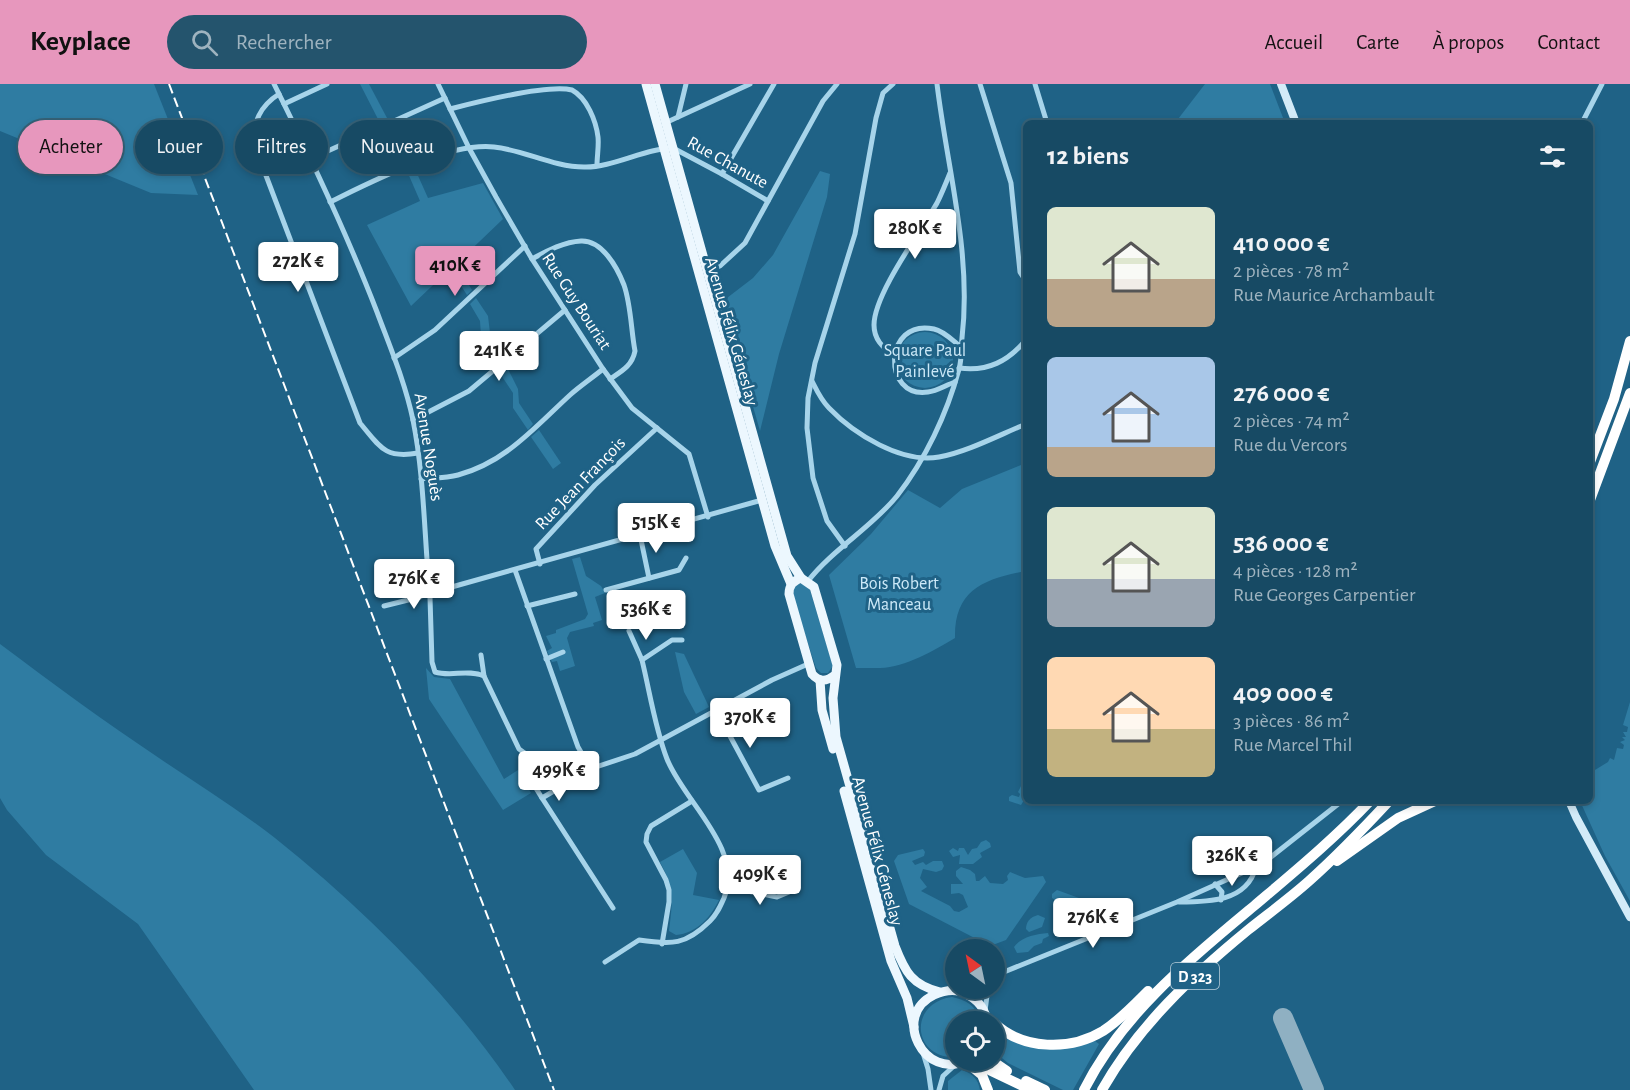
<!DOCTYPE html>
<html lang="fr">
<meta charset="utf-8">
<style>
body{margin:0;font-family:"Alegreya Sans",sans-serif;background:#24546d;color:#f1f3f6;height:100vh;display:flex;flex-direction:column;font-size:22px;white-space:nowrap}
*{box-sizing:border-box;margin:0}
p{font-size:20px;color:#9eb3bf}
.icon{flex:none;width:33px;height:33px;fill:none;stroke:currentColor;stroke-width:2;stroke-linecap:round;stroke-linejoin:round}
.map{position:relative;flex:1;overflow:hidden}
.drawer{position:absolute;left:1023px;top:36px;width:570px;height:684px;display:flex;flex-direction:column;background:#174a64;border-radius:9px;box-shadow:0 3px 9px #0003,0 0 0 2px #366278}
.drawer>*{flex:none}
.top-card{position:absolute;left:18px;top:36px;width:570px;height:54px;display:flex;gap:12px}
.needle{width:39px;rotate:327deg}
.fabs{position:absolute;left:945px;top:855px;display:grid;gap:12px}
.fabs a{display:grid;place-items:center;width:60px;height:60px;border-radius:50%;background:#174a64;box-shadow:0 3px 9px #0003,0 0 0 2px #366278;font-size:30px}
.price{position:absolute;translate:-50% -51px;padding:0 14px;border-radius:6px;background:#fff;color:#222;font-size:20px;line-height:39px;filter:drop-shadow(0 2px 3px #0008)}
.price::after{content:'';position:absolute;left:50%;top:36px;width:18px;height:14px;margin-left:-9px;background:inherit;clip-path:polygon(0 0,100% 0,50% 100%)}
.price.active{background:#e797bd;color:#111}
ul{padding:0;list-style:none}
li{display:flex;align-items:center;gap:18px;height:150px;padding:0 24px}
li span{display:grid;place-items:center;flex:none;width:168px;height:120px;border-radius:9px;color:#555}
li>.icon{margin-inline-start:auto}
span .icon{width:72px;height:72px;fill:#fffc;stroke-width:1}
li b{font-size:26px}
h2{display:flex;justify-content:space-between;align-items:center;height:72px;padding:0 24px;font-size:26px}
.chip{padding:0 21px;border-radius:27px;background:#174a64;box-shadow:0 3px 9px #0003,0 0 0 2px #366278;font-size:21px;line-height:54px}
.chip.active{background:#e797bd;color:#111}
header{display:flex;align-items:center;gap:36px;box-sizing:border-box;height:84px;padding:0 30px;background:#e797bd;color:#111}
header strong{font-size:28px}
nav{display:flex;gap:33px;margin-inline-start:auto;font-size:21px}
.search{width:420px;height:54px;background:#24546d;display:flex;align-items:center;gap:15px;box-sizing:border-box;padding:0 21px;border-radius:33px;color:#9eb3bf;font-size:22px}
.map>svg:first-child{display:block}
.green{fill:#2f7ca2}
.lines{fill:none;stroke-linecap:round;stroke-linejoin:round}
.taxiway{stroke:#8fb0c2;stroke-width:20}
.street{stroke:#a7d4ea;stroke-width:5}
.secondary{stroke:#d3ebf8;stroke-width:8}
.primary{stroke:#ecf7fe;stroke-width:9}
.highway{stroke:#fff;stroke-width:10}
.rail{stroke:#fff;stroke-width:2;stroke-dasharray:10 4.5;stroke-linecap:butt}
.labels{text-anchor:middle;stroke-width:6;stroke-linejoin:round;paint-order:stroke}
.shield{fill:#1f6286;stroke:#bcd0db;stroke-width:1.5}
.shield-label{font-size:16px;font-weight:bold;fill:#fff}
.street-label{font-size:18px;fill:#fff;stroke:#1f6286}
.park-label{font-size:18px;fill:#cce9f8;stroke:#1f6286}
</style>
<header>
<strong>Keyplace</strong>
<div class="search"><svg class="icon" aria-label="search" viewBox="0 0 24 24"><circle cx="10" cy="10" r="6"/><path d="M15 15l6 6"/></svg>Rechercher</div>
<nav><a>Accueil</a><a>Carte</a><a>À propos</a><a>Contact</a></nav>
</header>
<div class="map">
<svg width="1630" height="1006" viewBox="0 0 1630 1006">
<rect width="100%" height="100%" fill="#1f6286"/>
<g class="green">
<polygon points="0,0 154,0 198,111 151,109 0,47"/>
<polygon points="360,0 369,0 387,34 379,37"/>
<polygon points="1205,0 1270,0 1285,39 1175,39"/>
<polygon points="391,41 410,73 402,76 384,45"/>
<polygon points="415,85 428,114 483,99 503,135 456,180 472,206 467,211 450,185 411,222 367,141 420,117 407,87"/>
<polygon points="820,87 830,90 827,113 779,270 760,347 723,217 753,194 773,171"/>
<polygon points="476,214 488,232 490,249 501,273 496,279 481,252 480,237 470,220"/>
<circle cx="925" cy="276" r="28"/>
<polygon points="506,281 518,305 519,319 533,340 528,346 513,324 513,309 499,288"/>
<polygon points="539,346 561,379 553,385 531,353"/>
<path d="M1026 379V487C984 495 954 506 955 554 933 567 906 583 880 584 872 584 864 584 856 584L829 491 871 450 908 406 940 424 962 405Z"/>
<polygon points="580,473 586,492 601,502 605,509 595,513 602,536 593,539 594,542 570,548 567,554 575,582 560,587 557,577 552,578 547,567 552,564 546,552 556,549 556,546 585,535 588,530 572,475"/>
<polygon points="798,500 804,500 810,506 833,582 828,589 821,589 816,584 792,511 794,503"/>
<path d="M0 560C52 599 105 638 159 674 197 700 238 725 275 754 366 827 450 910 515 1006H254L138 840 46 771 7 726 0 714Z"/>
<polygon points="675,568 684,570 709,623 696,630 684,608"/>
<polygon points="426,584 434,593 450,595 504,695 518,686 531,709 503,726 429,615"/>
<polygon points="1630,618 1630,817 1605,772 1580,717 1590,717 1590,689 1608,678 1610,674 1614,676 1617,664 1623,665 1624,661 1620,658 1625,656 1622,653 1626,653 1623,648 1627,648 1628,643 1623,641"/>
<polygon points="1023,698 1026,698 1026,713 1021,721 1009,717 1009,713 1012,711 1019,713 1020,710 1018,708"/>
<polygon points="986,756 990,759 991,763 980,769 982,773 973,780 959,780 960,771 953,773 949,767 953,764 958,767 959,764 964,764 968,771 972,765 977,764 981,758"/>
<path d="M683 765 697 789 693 811 719 816C710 834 697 849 676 851L669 847C673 818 674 804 660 778Z"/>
<polygon points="923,765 925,768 924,772 912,777 915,781 923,778 926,781 933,777 942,777 944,782 942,786 936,788 923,785 920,794 927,803 921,807 950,822 954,827 959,828 968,823 963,811 959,809 951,810 951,800 963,800 956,792 956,787 961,783 970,786 975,790 976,797 979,797 985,792 990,799 1003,800 1008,796 1007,792 1010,788 1025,794 1043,792 1046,798 1006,856 990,862 909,820 894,777 898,771"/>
<polygon points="1057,806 1079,814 1092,815 1092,822 1080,824 1077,829 1080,832 1089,832 1091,836 1089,842 1083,843 1076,849 1057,854 1053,848 1054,842 1070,835 1066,824 1052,814 1052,810"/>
<path d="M1038 831 1045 834 1042 843 1029 848 1026 845C1026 838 1030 833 1038 831Z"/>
<path d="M1048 849 1049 852 1043 855 1042 859 1034 862 1028 868 1017 869 1014 863C1021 853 1036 850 1048 849Z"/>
<path d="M952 913C967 916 976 922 981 937L956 938 955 973C912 974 908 919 952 913Z"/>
<polygon points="1006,954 1017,957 1095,957 1099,960 1073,1006 1063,1006 1008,979 996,969 994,960"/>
<path d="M962 986C973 990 978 995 980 1006H948V997Z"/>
</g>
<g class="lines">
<polyline class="taxiway" points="1283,934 1314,1006"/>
<g class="street">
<path d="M274 0C311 74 347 150 377 228 390 263 405 298 413 336 423 386 424 438 428 489L433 504"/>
<polyline points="438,0 469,64 496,113 532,175 603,285 632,324 689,370 708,433"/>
<polyline points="980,0 1011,99 1020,188 1026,197"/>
<polyline points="1035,0 1047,39"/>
<path d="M279 10C260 22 253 38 254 60L360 339C380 363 385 375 418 369"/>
<polyline points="284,20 327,0"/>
<path d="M450 25C477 18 547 0 572 6 587 14 596 37 598 53 599 62 597 72 597 81"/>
<polyline points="678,33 686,0"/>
<polyline points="665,39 750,0"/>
<polyline points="1582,39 1602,0"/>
<polyline points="310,75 445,14"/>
<polyline points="722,90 774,0"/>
<path d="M330 118C371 98 448 58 494 63 524 66 553 83 584 83 612 84 646 64 673 64L722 90 768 117"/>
<path d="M532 175C547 167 563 158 581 157 602 156 617 183 624 201 631 221 631 246 635 267 632 282 622 287 610 295"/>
<polyline points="706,187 720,182 745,159 823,17 837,0"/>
<path d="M894 269C882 265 874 254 874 241 874 210 921 147 937 119 942 109 946 99 950 89"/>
<polyline points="394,274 435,246 525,162"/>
<path d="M959 284C988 288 1008 277 1026 256"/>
<path d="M812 297C817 307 821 316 829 324 854 350 902 380 939 373 967 368 999 351 1026 340"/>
<path d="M955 298C946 301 937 307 928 308 882 315 883 234 934 245 944 247 953 257 961 263"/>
<polyline points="413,336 469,307 565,226"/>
<path d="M421 395C433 394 447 394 458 391 506 378 535 343 570 311 580 302 592 294 603 285"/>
<polyline points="640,451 649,494"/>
<polyline points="845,462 827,437 813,394 807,344 808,314 815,279 855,150 876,34 883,9 893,0"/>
<polyline points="540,480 536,465 595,401 657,344"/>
<polyline points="515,486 578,663 588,680 593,684"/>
<path d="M808 497C833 465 871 444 897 412 925 376 947 330 959 285 962 275 961 264 962 254 972 169 947 84 937 0"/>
<path d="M433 506 430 514 432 578 435 588C451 593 468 585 484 592L519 665 526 670"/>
<polyline points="606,506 679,486 686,474"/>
<polyline points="384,522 420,513 433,504 441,506 762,416"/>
<polyline points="527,522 575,510"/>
<polyline points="629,547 642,576"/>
<polyline points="481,571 484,592"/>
<polyline points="546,575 563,568"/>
<polyline points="716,626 759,706 788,694"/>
<polyline points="529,693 542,714"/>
<polyline points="1215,800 1222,808 1221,816"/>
<polyline points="728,803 777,813 789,808"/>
<path d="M1179 818C1208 818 1247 818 1256 783"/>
<polyline points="613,824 542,714 593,684 635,670 772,596 808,580"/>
<polyline points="662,860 669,818 669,806 666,796 646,758 647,750 651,742 692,717"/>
<path d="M605 878 639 856C672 861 686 861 710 837 717 830 720 823 724 814 744 764 684 718 667 675 655 644 650 609 642 576L672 556H682"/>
<polyline points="994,892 1177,818 1262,780 1342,717"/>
<polyline points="985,927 988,904"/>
<polyline points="923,969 928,985 931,1006"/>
<polyline points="939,1006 943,992 955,981"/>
</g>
<g class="secondary">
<polyline points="1281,0 1296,39"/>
<polyline points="1569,717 1576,733 1630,833"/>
</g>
<g class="primary">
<polyline points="646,0 775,462 791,500"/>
<polyline points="655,0 787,472 801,494"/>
<path d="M835 591C826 598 819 598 812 590L789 510C789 501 793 497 801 494L814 503 837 581 833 614 836 653 895 862C905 888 912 901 940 908"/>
<polyline points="820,596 822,626 833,665"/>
<polyline points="844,707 891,877 907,914 914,943"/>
<path d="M967 976C924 998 891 931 934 911 943 907 952 905 961 908 975 913 985 923 987 938"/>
</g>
<g class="highway">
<polyline points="1590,378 1614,315 1630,257"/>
<polyline points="1590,416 1630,309"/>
<polyline points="1337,777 1398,734 1435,717"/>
<path d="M994 939C1023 966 1070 967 1103 947 1120 936 1134 921 1148 907"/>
<polyline points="991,976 1007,987"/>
<polyline points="963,979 983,983 1031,1006"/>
<polyline points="971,982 982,991 988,1006"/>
<polyline points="1026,997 1045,1006"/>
<path d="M1084 1006C1122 930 1190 875 1254 822 1294 788 1334 755 1370 717"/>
<path d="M1102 1006C1138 942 1192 892 1248 846 1268 830 1290 814 1309 797 1337 772 1363 745 1389 717"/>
</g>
<polyline class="rail" points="169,0 554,1006"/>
</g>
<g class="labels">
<rect class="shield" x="1171" y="879" width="48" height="26" rx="4.5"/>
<g class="shield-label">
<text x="1195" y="898">D 323</text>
</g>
<g class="street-label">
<text transform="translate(728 78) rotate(29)" y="6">Rue Chanute</text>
<text transform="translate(577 217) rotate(57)" y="6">Rue Guy Bouriat</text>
<text transform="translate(732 247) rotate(74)" y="6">Avenue Félix Géneslay</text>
<text transform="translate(429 363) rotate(81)" y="6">Avenue Noguès</text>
<text transform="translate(580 399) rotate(-46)" y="6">Rue Jean François</text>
<text transform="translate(878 767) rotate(75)" y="6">Avenue Félix Géneslay</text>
</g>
<g class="park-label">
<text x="925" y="272">Square Paul<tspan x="925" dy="21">Painlevé</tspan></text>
<text x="899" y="505">Bois Robert<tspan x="899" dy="21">Manceau</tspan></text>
</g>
</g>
</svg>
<div class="fabs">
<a><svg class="needle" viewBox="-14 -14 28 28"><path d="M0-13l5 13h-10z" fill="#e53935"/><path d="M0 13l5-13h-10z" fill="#9eb3bf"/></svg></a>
<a><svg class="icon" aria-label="locate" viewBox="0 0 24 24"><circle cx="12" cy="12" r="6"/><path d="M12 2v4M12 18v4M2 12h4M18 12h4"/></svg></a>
</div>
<b class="price" style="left:915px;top:176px">280K €</b>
<b class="price" style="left:298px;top:209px">272K €</b>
<b class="price active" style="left:455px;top:213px">410K €</b>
<b class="price" style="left:499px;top:298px">241K €</b>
<b class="price" style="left:656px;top:470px">515K €</b>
<b class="price" style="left:414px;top:526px">276K €</b>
<b class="price" style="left:646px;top:557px">536K €</b>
<b class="price" style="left:750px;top:665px">370K €</b>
<b class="price" style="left:559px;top:718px">499K €</b>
<b class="price" style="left:1232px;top:803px">326K €</b>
<b class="price" style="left:760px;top:822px">409K €</b>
<b class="price" style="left:1093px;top:865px">276K €</b>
<div class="top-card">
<a class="chip active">Acheter</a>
<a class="chip">Louer</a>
<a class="chip">Filtres</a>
<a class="chip">Nouveau</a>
</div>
<section class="drawer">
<h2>12 biens<svg class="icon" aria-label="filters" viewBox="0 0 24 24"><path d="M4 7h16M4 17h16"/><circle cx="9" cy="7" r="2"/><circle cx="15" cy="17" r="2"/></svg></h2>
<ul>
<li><span style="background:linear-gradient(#dfe7d0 60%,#b9a48a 0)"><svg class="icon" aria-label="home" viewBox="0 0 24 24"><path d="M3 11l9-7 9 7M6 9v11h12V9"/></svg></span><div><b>410 000 €</b><p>2 pièces · 78 m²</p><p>Rue Maurice Archambault</p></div></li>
<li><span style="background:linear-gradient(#a9c7e8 75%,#b9a48a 0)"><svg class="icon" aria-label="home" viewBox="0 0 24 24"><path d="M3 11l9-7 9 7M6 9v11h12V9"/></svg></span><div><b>276 000 €</b><p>2 pièces · 74 m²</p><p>Rue du Vercors</p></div></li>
<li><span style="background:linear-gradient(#dfe7d0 60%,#9aa5b1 0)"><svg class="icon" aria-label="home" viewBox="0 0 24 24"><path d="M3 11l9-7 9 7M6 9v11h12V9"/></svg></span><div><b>536 000 €</b><p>4 pièces · 128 m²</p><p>Rue Georges Carpentier</p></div></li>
<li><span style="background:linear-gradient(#ffd9b3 60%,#c2b280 0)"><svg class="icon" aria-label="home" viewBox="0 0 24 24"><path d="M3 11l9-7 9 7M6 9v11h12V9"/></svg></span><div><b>409 000 €</b><p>3 pièces · 86 m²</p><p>Rue Marcel Thil</p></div></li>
</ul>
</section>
</div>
